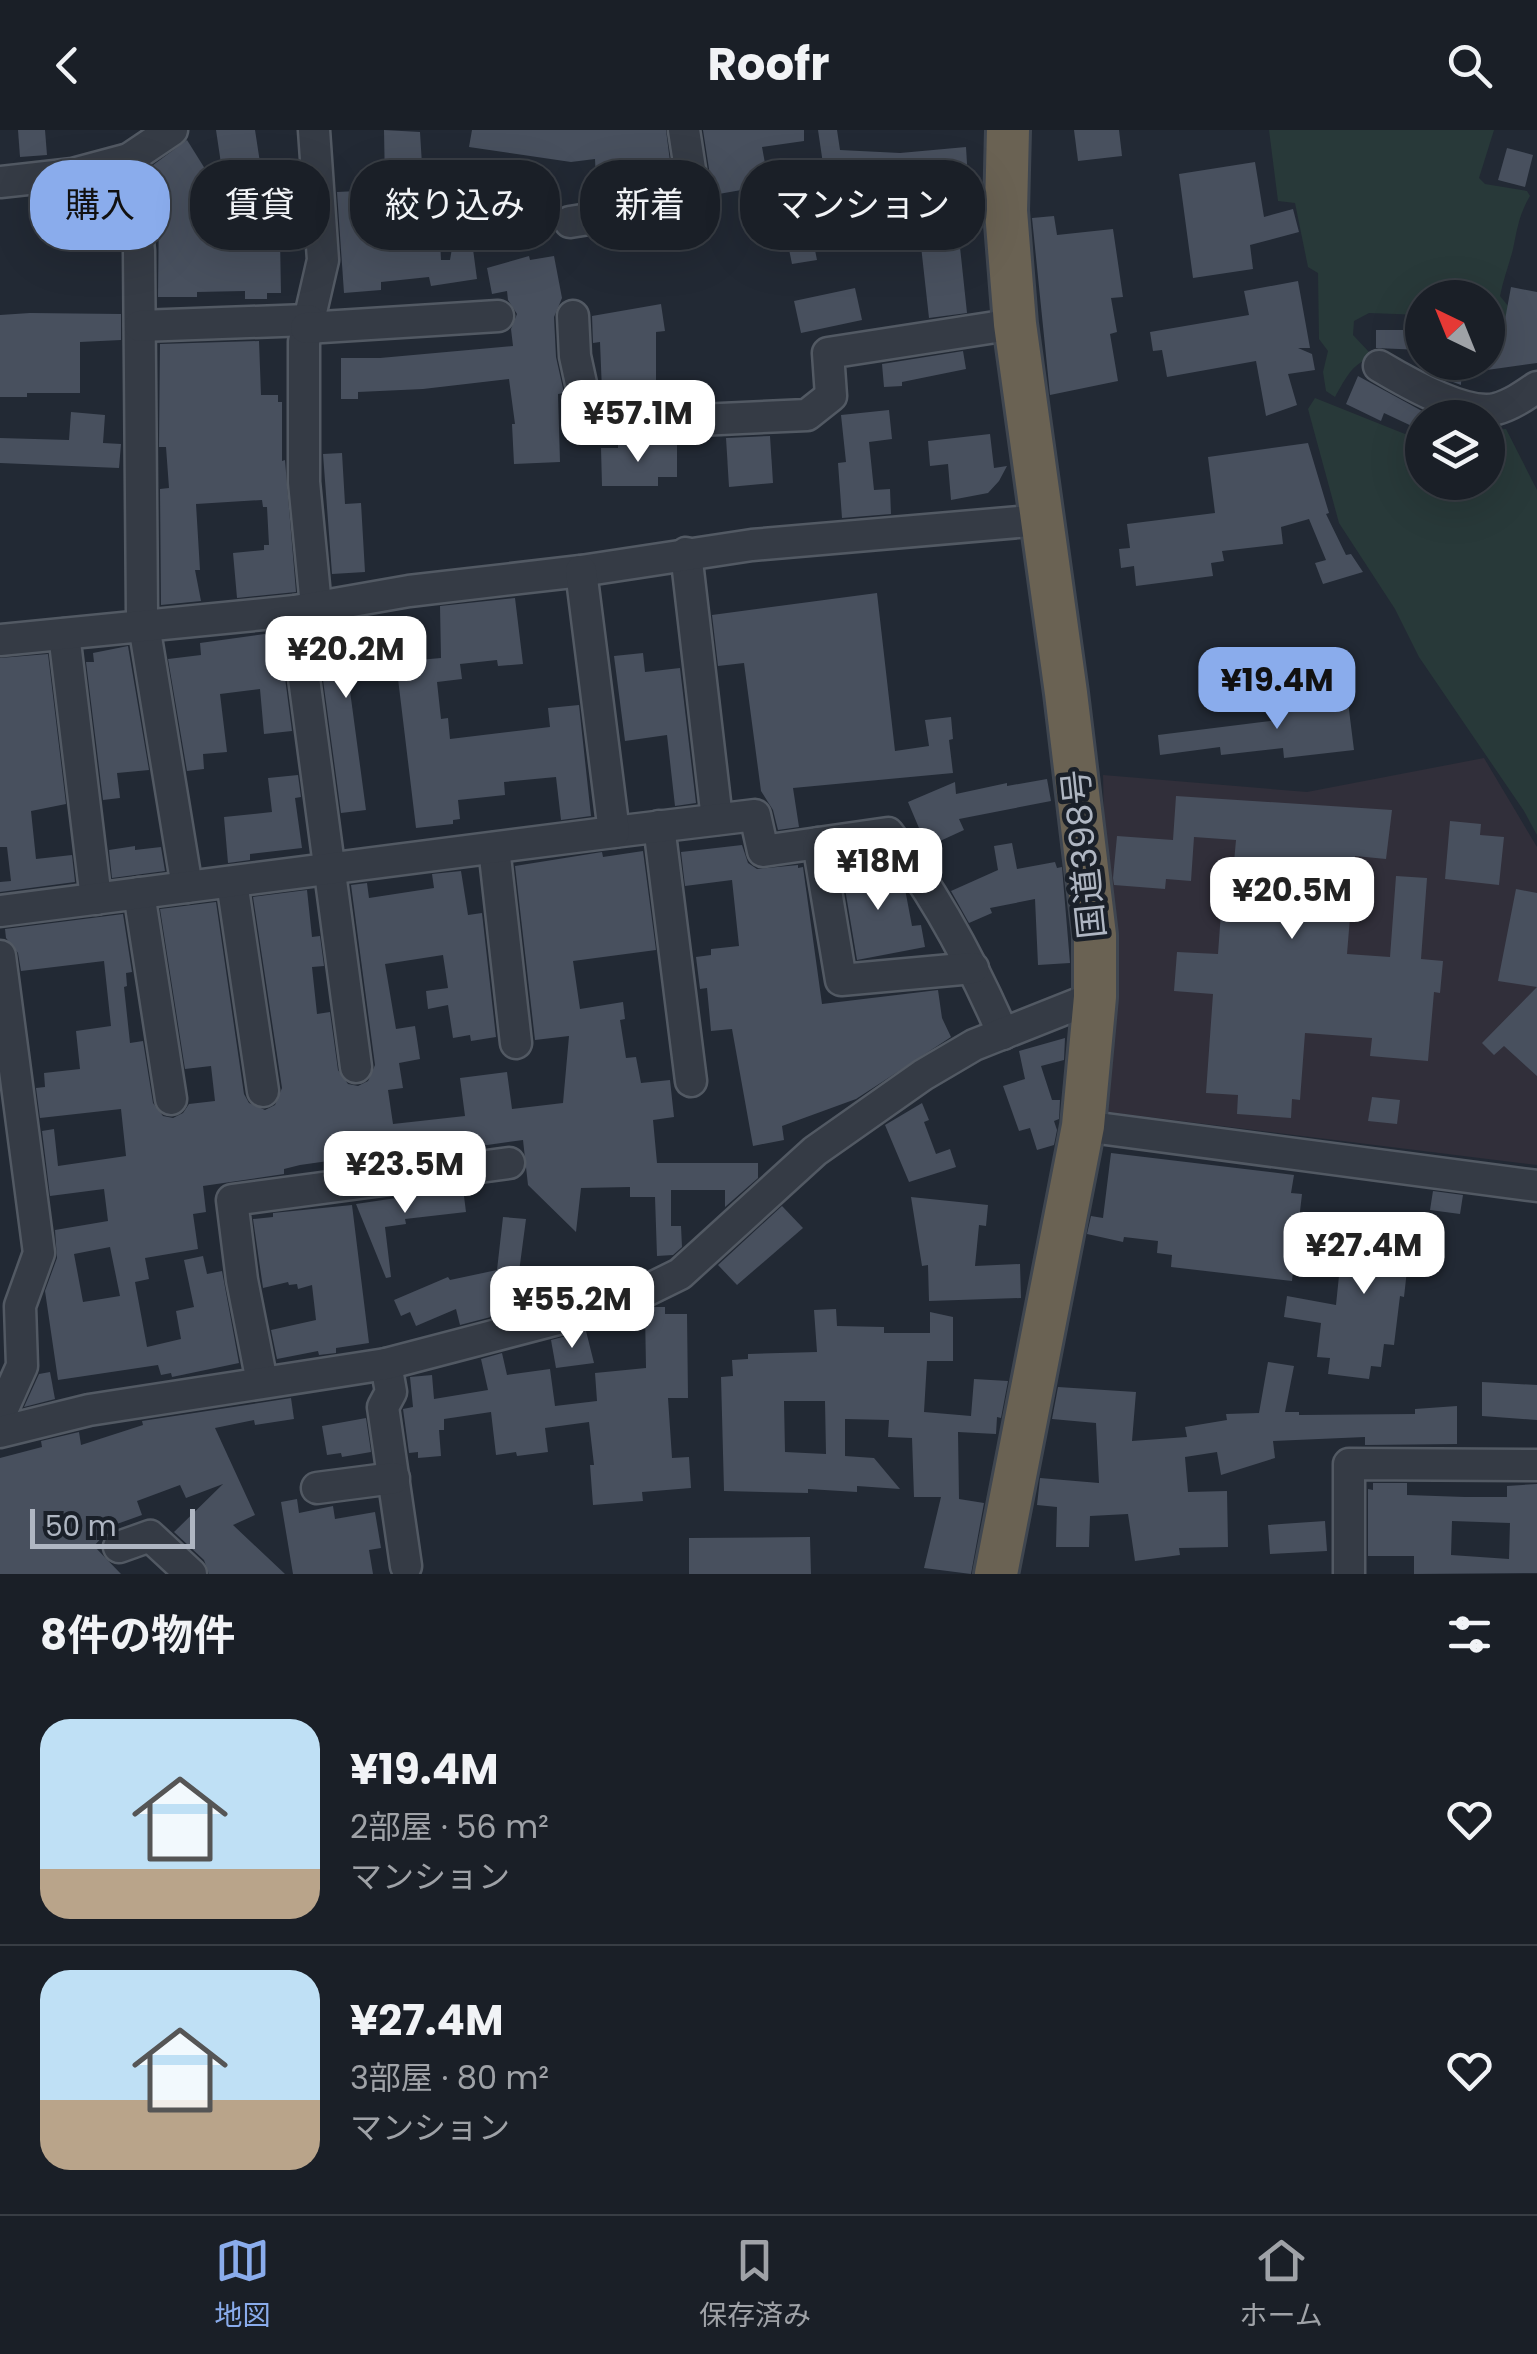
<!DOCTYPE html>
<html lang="ja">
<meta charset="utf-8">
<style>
body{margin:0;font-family:Poppins,"Noto Sans JP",sans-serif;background:#23272f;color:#f1f3f6;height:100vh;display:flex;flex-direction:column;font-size:38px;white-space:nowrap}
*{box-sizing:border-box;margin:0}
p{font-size:32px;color:#9fa2a7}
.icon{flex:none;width:55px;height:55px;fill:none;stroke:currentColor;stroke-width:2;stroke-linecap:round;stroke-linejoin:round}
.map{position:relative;height:1444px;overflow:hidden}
.drawer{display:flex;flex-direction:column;background:#1a1f27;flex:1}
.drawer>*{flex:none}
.guide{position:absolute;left:30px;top:30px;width:1000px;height:90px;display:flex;gap:20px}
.needle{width:65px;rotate:317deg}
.fabs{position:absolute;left:1405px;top:150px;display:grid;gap:20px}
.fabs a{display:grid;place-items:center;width:100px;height:100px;border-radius:50%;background:#1a1f27;box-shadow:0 10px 40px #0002,0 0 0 2px #383d44;font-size:50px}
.scale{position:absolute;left:30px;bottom:25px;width:165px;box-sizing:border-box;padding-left:10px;border:5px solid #afb6c2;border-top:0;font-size:28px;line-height:35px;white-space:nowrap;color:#afb6c2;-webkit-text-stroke:8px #1a2029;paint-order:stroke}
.price{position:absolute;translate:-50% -85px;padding:0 22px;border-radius:20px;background:#fff;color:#222;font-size:32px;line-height:65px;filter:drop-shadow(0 2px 5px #0008)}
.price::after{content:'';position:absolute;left:50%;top:60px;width:30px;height:22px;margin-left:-15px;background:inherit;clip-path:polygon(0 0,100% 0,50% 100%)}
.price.current{background:#8aacec;color:#111}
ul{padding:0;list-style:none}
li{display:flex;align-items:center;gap:30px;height:250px;padding:0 40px}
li+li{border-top:2px solid #383d44}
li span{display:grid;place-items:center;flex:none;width:280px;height:200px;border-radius:30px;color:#555}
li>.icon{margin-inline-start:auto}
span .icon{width:120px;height:120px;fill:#fffc;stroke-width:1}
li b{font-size:42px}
h2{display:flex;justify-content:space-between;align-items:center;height:120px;padding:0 40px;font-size:42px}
.chip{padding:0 35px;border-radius:40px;background:#1a1f27;box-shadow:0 10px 40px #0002,0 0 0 2px #383d44;font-size:35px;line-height:90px}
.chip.current{background:#8aacec;color:#111}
header{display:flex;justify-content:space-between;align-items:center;height:130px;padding:0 40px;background:#1a1f27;font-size:45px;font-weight:700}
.tabs{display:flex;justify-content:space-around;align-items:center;height:140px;border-top:2px solid #383d44;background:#1a1f27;font-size:28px;color:#9fa2a7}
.tabs a{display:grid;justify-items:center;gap:5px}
.tabs .current{color:#8aacec}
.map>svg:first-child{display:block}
.medical{fill:#312f3a}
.green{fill:#283939}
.building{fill:#48505e;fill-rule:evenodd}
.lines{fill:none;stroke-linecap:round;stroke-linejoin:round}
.minor-casing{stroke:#525963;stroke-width:35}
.highway-casing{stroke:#3f4650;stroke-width:48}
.minor{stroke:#353b45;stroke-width:30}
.highway{stroke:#6a6253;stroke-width:42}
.labels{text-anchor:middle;stroke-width:9;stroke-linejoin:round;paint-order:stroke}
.street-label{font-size:35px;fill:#afb6c2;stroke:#1a2029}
</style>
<header><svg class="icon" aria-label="back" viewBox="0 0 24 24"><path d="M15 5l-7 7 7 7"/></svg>Roofr<svg class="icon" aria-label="search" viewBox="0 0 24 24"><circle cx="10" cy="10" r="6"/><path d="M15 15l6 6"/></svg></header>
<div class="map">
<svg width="1537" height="1444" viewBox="0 0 1537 1444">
<rect width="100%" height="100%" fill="#222934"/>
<polygon class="medical" points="1484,628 1537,717 1537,1035 1108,982 1117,819 1105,742 1103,645 1307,662"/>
<g class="green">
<path d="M1269 0H1494L1479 48 1485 54 1527 61 1530 66C1519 84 1517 100 1513 119 1509 135 1503 150 1500 166L1509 177 1507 189H1488V168H1422V185L1369 183 1354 191 1353 205 1369 222V229C1352 233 1343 253 1335 267L1326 261 1323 242 1328 221 1319 209 1318 143 1308 137 1295 73 1278 71Z"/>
<polygon points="1315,268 1405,304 1422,303 1422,352 1488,352 1488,300 1506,299 1537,360 1537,705 1524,681 1419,527 1395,479 1339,393 1308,279"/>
</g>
<g class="building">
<polygon points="18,0 45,0 47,25 20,27"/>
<polygon points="216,0 255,0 261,39 266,39 269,74 300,74 303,110 280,109 281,163 267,163 267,169 245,169 245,161 197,162 197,167 158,167 159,76 153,77 150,49 153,48 149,38 187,10 227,74"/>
<polygon points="384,0 420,2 423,51 437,50 441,130 450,130 464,48 546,43 550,70 542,71 543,79 535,80 536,84 475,93 477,103 471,104 477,149 431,156 429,147 381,152 381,160 344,163 337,62 377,60 377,55 385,55"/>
<polygon points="472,0 666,0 673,55 597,69 595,29 571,32 469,17"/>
<polygon points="703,0 804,0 804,11 762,17 769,55 713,65"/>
<polygon points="818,0 837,0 840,20 900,23 966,17 968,50 976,50 969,70 955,70 967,183 929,188 917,80 865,82 866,89 811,100 817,130 792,134 782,85 774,86 772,66 827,61"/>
<polygon points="1074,0 1119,0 1122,26 1078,31"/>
<polygon points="1507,18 1533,25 1525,57 1498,50"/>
<polygon points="1255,32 1264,87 1293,79 1299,102 1250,115 1253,139 1193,148 1179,44"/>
<polygon points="113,53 117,94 101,95 102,108 58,112 58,65 90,62 90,59"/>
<polygon points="1054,86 1057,105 1113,99 1123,167 1111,168 1117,202 1110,204 1118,251 1050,265 1032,88"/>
<polygon points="529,126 530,130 554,126 562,168 554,187 556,227 564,263 558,264 560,332 514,334 512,294 515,294 509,249 423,259 358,262 358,269 341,269 341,228 380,228 513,216 511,199 517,184 508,170 507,161 492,164 487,138"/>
<polygon points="1298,151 1310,218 1298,218 1312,224 1315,240 1288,244 1297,275 1266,286 1256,231 1167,247 1162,220 1153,221 1150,202 1249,185 1244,161"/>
<polygon points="1511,157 1537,162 1537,233 1487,240 1488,198 1504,195"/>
<polygon points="855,158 862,190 801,203 794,171"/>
<polygon points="661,174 665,201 656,202 656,260 602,261 600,212 593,213 592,186"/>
<polygon points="30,183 121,184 121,210 80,212 80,263 27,263 27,267 0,267 0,185"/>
<polygon points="1376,200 1422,200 1422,220 1376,218"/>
<polygon points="259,211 261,265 278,265 278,272 282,272 282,331 285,330 296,462 237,468 233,423 264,420 264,415 269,415 267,377 263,377 262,370 196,374 200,440 195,440 201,471 161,475 160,359 169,358 166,317 159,317 160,214"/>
<polygon points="963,221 966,239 902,252 902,256 884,257 882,234"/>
<polygon points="1434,232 1462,232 1461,255 1434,245"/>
<polygon points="1358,246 1422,281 1416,298 1384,283 1381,291 1346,274"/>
<polygon points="889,280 892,309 869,312 874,360 890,359 891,384 842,388 838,333 846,332 841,285"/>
<polygon points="71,282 105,285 103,313 121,314 119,338 0,333 0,308 69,310"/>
<polygon points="990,304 994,338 1007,336 999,351 988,363 951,370 948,334 930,336 928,311"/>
<polygon points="770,306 773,353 729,357 726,308"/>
<polygon points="1308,313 1329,383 1326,384 1346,425 1351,424 1363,442 1323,454 1315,433 1326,430 1309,389 1281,397 1283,414 1222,421 1224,431 1211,433 1213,446 1136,456 1134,436 1121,438 1119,419 1130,418 1127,394 1215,383 1208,327"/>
<polygon points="677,314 677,347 658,347 658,356 602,356 601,318 618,318 618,315"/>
<polygon points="342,323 345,374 361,373 365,442 332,444 323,324"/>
<polygon points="877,463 895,621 929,616 925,590 951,587 953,609 949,610 953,643 793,658 799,697 778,700 773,680 761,661 744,533 718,536 712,485"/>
<polygon points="515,468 523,534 498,536 497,530 460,534 462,549 437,552 441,589 448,588 450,609 550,597 548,578 579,575 591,686 561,690 556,647 504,652 505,665 458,670 460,689 453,690 453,694 416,698 396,532 441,528 440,476"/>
<polygon points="352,494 353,496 374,494 380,542 348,546 366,680 341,683 316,498"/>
<polygon points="279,502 292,601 264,604 260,559 220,564 227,622 203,624 204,639 187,641 168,529 201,525 200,513"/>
<polygon points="128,516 149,640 117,643 120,668 103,670 86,532 94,532 93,523"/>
<polygon points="643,523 645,542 680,538 696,673 675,676 667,605 625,611 614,526"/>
<polygon points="48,524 66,674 31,681 36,729 72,725 75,752 0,762 0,752 11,751 7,717 0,717 0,528"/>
<polygon points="1347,564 1354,620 1284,628 1283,618 1221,625 1220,617 1160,625 1158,605 1279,590 1277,576"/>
<polygon points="298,645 301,667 295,668 302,718 250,724 250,730 228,733 224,687 272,682 268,648"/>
<polygon points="1047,649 1051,671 959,689 964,700 927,717 908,672 955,652 956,664 1007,653 1007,656"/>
<polygon points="1176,666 1392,680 1386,729 1355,726 1347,824 1390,827 1396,746 1427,748 1421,829 1443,831 1440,863 1434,862 1428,931 1370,926 1372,908 1305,903 1300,970 1292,969 1291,988 1237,984 1238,965 1206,963 1213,864 1174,861 1177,822 1218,824 1223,754 1232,755 1236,710 1194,707 1191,751 1166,749 1165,759 1114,755 1113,748 1117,706 1173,710"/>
<polygon points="1450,691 1481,694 1480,705 1504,707 1499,755 1445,749"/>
<polygon points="1012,713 1017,739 1055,732 1057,738 1062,737 1070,833 1038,835 1035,769 990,778 992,783 969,793 951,761 998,740 994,716"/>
<polygon points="742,715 748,733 757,739 798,735 798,738 803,737 822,874 938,860 942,888 951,907 856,969 782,996 784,1010 753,1016 732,899 711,901 707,858 700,859 696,827 711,825 711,819 739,816 732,750 685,756 681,722"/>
<polygon points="135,716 135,720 161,717 165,741 112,748 109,720"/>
<path d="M643 721 656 820 573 831 580 879 623 872 625 889 620 890 626 928 636 927 641 953 670 950 674 987 653 990 657 1033H758V1048L725 1077V1060H671V1096H681L682 1117 673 1125 657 1126 655 1067H630V1057L581 1058 576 1102 528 1055 523 1010 431 1023V1019H413L300 1035 284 1039V1044L203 1056 206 1082 193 1084 198 1119 145 1128 149 1149 135 1152 147 1217 181 1209 176 1181 194 1177 184 1130 203 1126 207 1144 222 1141 239 1233 172 1247 171 1243 161 1245 158 1235 58 1250 45 1161 57 1128 55 1100 108 1091 104 1059 50 1066 42 1001 54 999 58 1036 126 1026 121 979 40 988 36 958 45 957 44 943 80 939 76 901 111 896 104 831 21 841 18 823 6 808 5 799 123 784 132 842 126 843 127 856 124 857 130 913 143 911 153 973 163 986 173 988 183 983 189 974 215 971 211 936 185 939 160 779 216 772 244 964 249 973 265 980 275 975 282 958 253 767 307 760 312 807 320 806 324 836 312 837 317 884 330 882 338 940 348 954 358 956 368 951 375 935 351 755 367 753 369 768 434 758 432 744 461 741 468 785 482 783 496 907 471 911 470 905 453 908 448 875 428 879 426 861 448 858 443 825 385 834 396 899 415 896 420 929 399 933 403 958 388 960 393 994 465 986 460 948 507 942 512 979 563 973 569 906 535 910 515 736 602 722 603 727ZM110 1117 120 1166 83 1172 74 1124Z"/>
<polygon points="867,725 873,757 900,752 905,759 912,796 921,795 925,817 857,830 840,729"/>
<polygon points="1516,759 1537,763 1537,946 1504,916 1494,925 1482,913 1537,857 1498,851"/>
<polygon points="1065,908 1064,930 1041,936 1052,970 1060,970 1059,989 1054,991 1057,1000 1054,1015 1037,1020 1030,998 1019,1001 1003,956 1025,949 1019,921"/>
<polygon points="1372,967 1400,970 1397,994 1368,991"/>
<polygon points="922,973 929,990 924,992 936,1024 950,1019 956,1037 909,1052 885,995"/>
<polygon points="1111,1023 1294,1045 1291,1063 1302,1064 1292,1151 1171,1137 1172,1125 1157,1123 1158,1111 1124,1107 1123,1112 1087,1104 1091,1086 1103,1088"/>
<polygon points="463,1058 466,1082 405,1089 406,1094 385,1097 391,1147 386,1148 356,1074"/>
<polygon points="1433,1061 1463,1065 1460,1084 1430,1080"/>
<polygon points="911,1067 988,1075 986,1096 979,1095 975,1136 1020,1134 1021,1168 929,1171 928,1135 922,1136"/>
<polygon points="352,1075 369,1213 336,1218 336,1223 319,1225 318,1221 277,1229 271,1200 316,1190 312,1155 298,1159 297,1154 289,1155 288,1152 263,1158 253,1089 273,1087 273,1083"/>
<polygon points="782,1076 803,1098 737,1155 718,1135"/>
<polygon points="1368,1083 1419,1088 1413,1140 1407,1140 1404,1167 1400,1166 1394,1215 1384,1214 1381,1237 1371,1236 1369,1249 1328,1244 1330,1228 1317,1227 1321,1193 1284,1187 1287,1166 1336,1175 1340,1136 1346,1137 1350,1106 1365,1108"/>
<polygon points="503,1087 526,1089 519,1142 542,1138 580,1141 579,1164 460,1195 456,1179 416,1196 410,1182 401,1186 394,1170 448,1147 450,1150 497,1140"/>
<polygon points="654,1177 665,1177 665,1184 687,1184 688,1268 668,1268 672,1328 689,1327 691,1358 642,1362 643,1371 593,1375 590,1335 594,1335 589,1292 545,1298 548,1322 517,1326 516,1322 496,1325 491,1282 444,1289 444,1300 439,1300 441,1326 418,1328 418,1322 409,1323 403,1279 413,1277 410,1247 432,1245 434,1269 488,1260 481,1229 502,1223 507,1245 550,1239 555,1276 597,1271 595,1243 646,1238 645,1182"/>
<path d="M836 1179 837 1196 884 1197V1203H930V1182L953 1187V1231H927L924 1282 971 1286 974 1249 1008 1251 1001 1288 997 1287 996 1304 958 1302 959 1369 984 1373 971 1444 924 1438 941 1367H914L912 1308 888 1307 889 1290 845 1289V1326L874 1328 900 1359 857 1356V1362L808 1359V1363L724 1361 721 1247 733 1246 732 1230 748 1229V1224L817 1222 814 1180ZM784 1271H825L826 1324 785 1322Z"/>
<polygon points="586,1201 594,1233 556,1238 551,1210"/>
<polygon points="1268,1232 1294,1236 1285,1282 1299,1282 1299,1285 1415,1284 1415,1279 1457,1276 1457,1314 1365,1315 1365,1307 1273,1311 1275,1328 1221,1345 1217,1322 1185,1327 1188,1362 1227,1361 1228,1417 1179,1418 1180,1425 1135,1431 1128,1384 1090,1386 1089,1417 1056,1417 1057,1377 1037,1375 1040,1348 1099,1353 1096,1293 1052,1289 1058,1257 1136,1262 1132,1311 1187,1307 1185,1297 1227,1290 1226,1284 1259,1283"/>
<polygon points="50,1242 55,1269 24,1277 39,1244"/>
<polygon points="1482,1252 1537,1255 1537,1290 1482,1286"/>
<polygon points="291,1268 294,1289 255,1295 254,1290 215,1298 255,1385 233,1395 285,1444 209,1444 204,1430 174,1402 223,1354 186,1368 180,1355 137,1371 142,1385 103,1399 106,1403 94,1416 121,1444 0,1444 0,1328 42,1317 41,1311 79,1302 81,1315 143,1295 142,1291"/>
<polygon points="366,1288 371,1322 342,1327 341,1323 327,1325 322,1296"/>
<path d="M1373 1353H1407V1365L1465 1367H1507V1356L1537 1354V1443L1414 1444V1426H1368V1359L1373 1360ZM1452 1391 1510 1393 1509 1429 1451 1425Z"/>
<polygon points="297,1369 299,1383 333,1376 335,1389 375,1382 381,1418 369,1420 373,1444 293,1444 281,1372"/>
<polygon points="1325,1391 1327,1421 1270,1424 1268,1395"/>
<polygon points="810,1407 811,1444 689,1444 689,1408"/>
</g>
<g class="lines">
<g class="minor-casing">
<g id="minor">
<polyline points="314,0 323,130 304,212 304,352 316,476"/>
<polyline points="129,29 139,121 142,483 187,757"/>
<polyline points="0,52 73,44 129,29 172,0"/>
<polyline points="570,92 695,72 684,0"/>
<polyline points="573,186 575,226 590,295 807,285 831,266 828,223 1015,194"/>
<polyline points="140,196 308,190"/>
<polyline points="306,198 498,186"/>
<path d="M1379 236C1406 252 1464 286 1496 279 1511 275 1524 266 1537 257"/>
<polyline points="686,423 717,689"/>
<polyline points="295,481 356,937"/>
<polyline points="64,504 96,769"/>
<polyline points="0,510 295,481 409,461 581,441 752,415 1042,390"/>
<polyline points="659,696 691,951"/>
<path d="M614 702 755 685 763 721 888 703C936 764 972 833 1003 904"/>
<polyline points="818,713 841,850 973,838"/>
<polyline points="494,718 516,913"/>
<polyline points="232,752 263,961"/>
<polyline points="139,763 171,969"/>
<polyline points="0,781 614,702 581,441"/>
<polyline points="0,826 39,1123 20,1176 22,1236 0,1285"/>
<polyline points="1083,996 1537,1056"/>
<polyline points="386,1234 391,1262 383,1277 406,1436"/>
<polyline points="262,1252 242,1150 232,1070 509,1033"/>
<polyline points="0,1302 89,1280 386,1234 623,1172 680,1144 815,1021 923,945 974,915 1095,867"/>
<polyline points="317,1358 394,1348"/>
<polyline points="119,1417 150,1406 191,1444"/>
<polyline points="1349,1444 1349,1334 1537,1335"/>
</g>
</g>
<g class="highway-casing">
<polyline id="highway" points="996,1444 1083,996 1095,867 1095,805 1066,563 1015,194 1006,81 1008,0"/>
</g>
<use href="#minor" class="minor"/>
<use href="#highway" class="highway"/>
</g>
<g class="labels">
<g class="street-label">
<text transform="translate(1084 724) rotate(-96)" y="12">国道398号</text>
</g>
</g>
</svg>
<div class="fabs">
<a><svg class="needle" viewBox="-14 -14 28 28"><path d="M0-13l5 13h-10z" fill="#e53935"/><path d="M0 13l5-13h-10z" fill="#9fa2a7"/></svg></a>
<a><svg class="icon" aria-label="layers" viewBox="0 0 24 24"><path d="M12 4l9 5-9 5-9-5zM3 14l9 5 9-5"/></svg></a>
</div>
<div class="scale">50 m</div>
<b class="price" style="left:638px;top:335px">¥57.1M</b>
<b class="price" style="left:346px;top:571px">¥20.2M</b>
<b class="price current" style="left:1277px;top:602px">¥19.4M</b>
<b class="price" style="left:878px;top:783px">¥18M</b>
<b class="price" style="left:1292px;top:812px">¥20.5M</b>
<b class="price" style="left:405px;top:1086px">¥23.5M</b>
<b class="price" style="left:1364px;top:1167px">¥27.4M</b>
<b class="price" style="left:572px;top:1221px">¥55.2M</b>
<div class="guide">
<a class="chip current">購入</a>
<a class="chip">賃貸</a>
<a class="chip">絞り込み</a>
<a class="chip">新着</a>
<a class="chip">マンション</a>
</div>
</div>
<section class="drawer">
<h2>8件の物件<svg class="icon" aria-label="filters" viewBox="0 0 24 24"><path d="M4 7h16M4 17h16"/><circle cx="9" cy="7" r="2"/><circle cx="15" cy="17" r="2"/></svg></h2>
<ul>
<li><span style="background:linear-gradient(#bfe0f5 75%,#b9a48a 0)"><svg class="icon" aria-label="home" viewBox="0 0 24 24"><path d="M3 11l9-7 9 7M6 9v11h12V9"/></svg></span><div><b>¥19.4M</b><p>2部屋 · 56 m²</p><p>マンション</p></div><svg class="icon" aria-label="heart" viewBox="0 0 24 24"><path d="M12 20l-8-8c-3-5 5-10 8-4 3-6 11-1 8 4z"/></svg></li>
<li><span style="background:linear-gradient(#bfe0f5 65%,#b9a48a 0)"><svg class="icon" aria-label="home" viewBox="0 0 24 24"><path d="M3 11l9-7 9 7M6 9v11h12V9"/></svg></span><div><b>¥27.4M</b><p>3部屋 · 80 m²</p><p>マンション</p></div><svg class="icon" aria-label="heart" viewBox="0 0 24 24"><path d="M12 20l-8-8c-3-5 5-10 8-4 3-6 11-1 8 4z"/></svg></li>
</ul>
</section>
<nav class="tabs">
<a class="current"><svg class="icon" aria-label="map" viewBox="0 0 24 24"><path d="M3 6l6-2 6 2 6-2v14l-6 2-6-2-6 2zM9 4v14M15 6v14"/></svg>地図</a>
<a><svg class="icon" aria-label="saved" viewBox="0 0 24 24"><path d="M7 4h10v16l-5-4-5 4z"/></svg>保存済み</a>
<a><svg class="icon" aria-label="home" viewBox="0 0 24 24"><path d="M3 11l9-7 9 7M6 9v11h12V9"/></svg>ホーム</a>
</nav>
